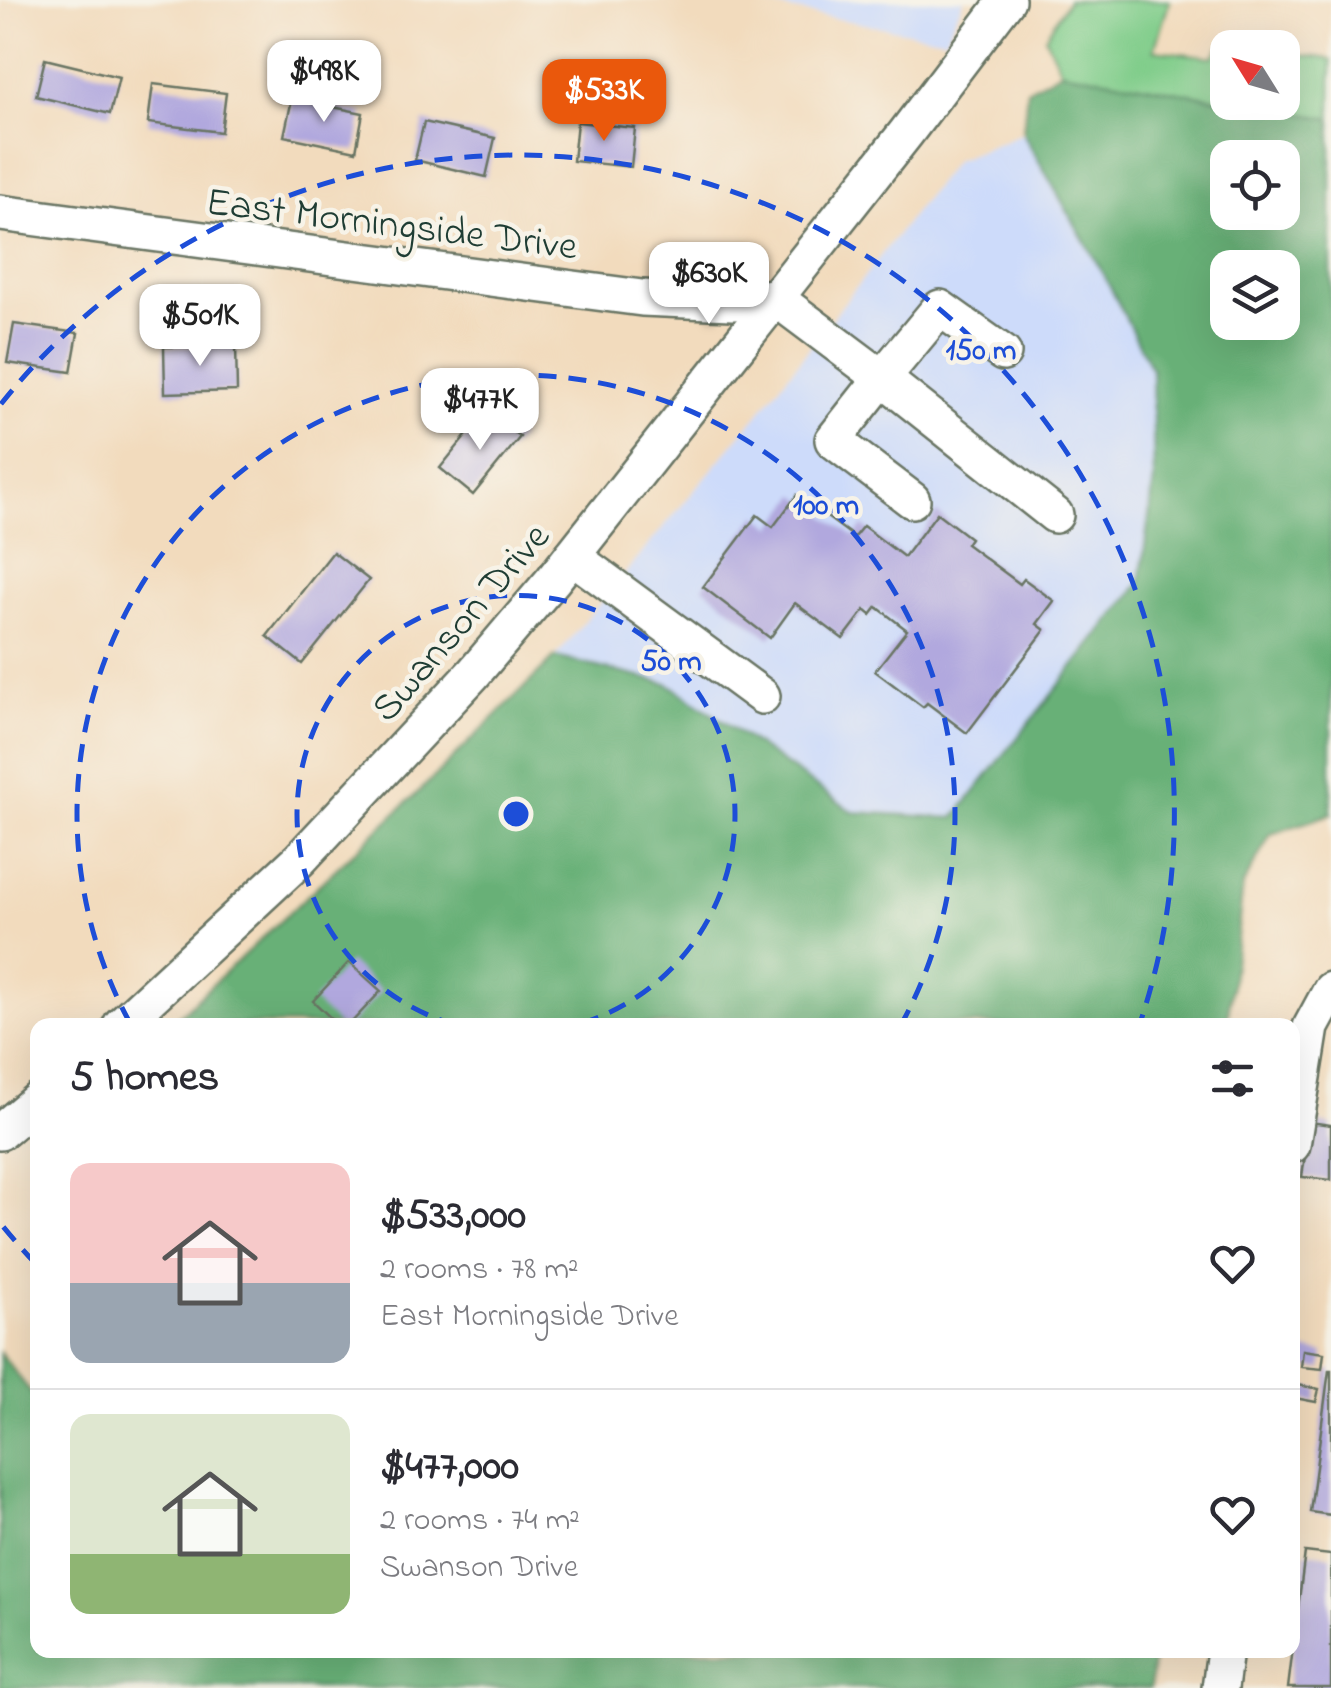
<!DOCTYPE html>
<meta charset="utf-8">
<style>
body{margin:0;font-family:"Indie Flower",sans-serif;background:#f7f7f7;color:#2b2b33;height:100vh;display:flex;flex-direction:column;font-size:38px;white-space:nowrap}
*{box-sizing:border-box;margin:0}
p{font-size:32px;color:#7c7c81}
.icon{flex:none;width:55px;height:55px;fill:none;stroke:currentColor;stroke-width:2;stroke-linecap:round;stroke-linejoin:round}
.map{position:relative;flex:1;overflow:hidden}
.panel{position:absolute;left:30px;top:1018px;width:1270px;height:640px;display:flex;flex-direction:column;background:#fff;border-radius:20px;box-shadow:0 10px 40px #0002}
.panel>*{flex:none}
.needle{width:65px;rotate:307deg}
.tools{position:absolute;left:1210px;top:30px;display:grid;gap:20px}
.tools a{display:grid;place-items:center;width:90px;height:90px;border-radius:20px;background:#fff;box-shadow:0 10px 40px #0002;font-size:50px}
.price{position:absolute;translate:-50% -85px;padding:0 22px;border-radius:20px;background:#fff;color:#222;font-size:32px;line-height:65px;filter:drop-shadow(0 2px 5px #0008)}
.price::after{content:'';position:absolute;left:50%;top:60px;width:30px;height:22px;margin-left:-15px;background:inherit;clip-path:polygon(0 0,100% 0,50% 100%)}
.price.current{background:#ea580c;color:#fff}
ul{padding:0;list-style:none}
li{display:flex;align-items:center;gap:30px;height:250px;padding:0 40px}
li+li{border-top:2px solid #e1e1e2}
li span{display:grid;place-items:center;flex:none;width:280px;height:200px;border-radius:20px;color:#555}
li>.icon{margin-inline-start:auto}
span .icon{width:120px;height:120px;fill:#fffc;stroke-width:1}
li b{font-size:42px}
h2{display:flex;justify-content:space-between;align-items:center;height:120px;padding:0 40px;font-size:42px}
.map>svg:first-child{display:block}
.built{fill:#cddbfa}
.green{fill:#81cd8b;stroke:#508560;stroke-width:2.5}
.forest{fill:#68b077;stroke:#447656;stroke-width:2.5;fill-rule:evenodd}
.building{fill:#b1a8de}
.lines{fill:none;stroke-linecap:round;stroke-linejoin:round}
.minor-casing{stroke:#697464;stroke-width:40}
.minor{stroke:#fff;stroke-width:35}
.ring{fill:none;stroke:#1d4ed8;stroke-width:5;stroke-dasharray:18 12}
.labels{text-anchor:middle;stroke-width:9;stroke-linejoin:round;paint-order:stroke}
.street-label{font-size:40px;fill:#1f3d34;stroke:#f7f3e8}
.centre{fill:#1d4ed8;stroke:#f7f3e8;stroke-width:5}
.ring-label{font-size:30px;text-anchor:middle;font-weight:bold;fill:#1d4ed8;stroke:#f7f3e8;stroke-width:9;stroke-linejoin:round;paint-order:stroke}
</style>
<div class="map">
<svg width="1331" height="1688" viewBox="0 0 1331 1688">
<rect width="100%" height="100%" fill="#f7f3e8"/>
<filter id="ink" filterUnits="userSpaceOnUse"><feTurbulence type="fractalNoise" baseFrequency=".01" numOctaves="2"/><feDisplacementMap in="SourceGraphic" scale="20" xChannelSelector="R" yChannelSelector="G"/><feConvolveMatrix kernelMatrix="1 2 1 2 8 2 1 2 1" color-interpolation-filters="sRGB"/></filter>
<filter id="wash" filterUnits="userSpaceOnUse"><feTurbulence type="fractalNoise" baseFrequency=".0048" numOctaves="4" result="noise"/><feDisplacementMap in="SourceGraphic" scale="40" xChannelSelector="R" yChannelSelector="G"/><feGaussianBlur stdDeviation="2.25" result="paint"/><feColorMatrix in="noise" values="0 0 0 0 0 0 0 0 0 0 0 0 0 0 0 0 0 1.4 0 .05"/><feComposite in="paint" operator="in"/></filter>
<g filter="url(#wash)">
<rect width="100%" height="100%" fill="#f2dbbd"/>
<g class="built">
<polygon points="737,0 964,0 945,39"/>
<polygon points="1023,133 1105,277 1152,370 1154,480 1140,583 954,818 853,812 669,684 555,657 755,418 954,161"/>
</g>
<g class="green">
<polygon points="1068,0 1170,0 1154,50 1213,57 1221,46 1235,47 1228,48 1227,101 1061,71 1045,37"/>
<polygon points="1283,53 1331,59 1331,119 1238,103 1282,102"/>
</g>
<g class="forest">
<path d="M1061 71 1331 119V814L1271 834 1243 885 1227 1025H169L430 781 555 657 669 684 853 812 954 818 1140 583 1154 480 1152 370 1105 277 1023 133 1027 90ZM1228 158H1282V212H1228ZM1228 268H1282V322H1228Z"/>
<polygon points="0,1353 37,1400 38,1650 1154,1650 1150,1688 0,1688"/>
</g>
<g id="blocks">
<g class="building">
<polygon points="45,59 119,77 110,114 36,96"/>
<polygon points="153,84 226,93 221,132 148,123"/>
<polygon points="292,99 363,113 356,151 284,136"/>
<polygon points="424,122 495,138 486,177 415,160"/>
<polygon points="577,122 635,128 631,167 573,161"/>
<polygon points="14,324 78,333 71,372 7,363"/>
<polygon points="236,345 237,391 165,393 164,347"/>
<polygon points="487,410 520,437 473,495 440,468"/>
<polygon points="797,495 854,537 863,526 904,557 937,513 970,538 966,544 1020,584 1024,579 1054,601 1037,624 1045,630 967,733 927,703 923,707 875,671 907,630 877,607 871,615 865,610 843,639 795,603 770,638 703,587 757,515 773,527"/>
<polygon points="333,552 369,580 302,664 267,636"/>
<polygon points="349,962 381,991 349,1025 338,1025 313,1001"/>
<polygon points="1310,1122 1331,1125 1331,1180 1302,1177"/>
<polygon points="1303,1350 1324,1353 1322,1369 1301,1367"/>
<polygon points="1329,1370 1331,1370 1331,1515 1310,1512"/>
<polygon points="1298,1385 1319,1389 1316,1402 1295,1398"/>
<polygon points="1305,1552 1331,1555 1331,1688 1288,1688"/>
</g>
</g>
</g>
<g filter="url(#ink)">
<use href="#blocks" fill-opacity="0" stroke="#697464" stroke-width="2.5"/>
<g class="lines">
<g class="minor-casing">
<g id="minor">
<polyline points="0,213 642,298 732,302 774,297"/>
<polyline points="774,297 882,378 833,440 912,500"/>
<polyline points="1003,353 940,308 882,378 1055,515"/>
<polyline points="572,556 762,696"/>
<polyline points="121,1025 300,859 473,674 553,580 906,133 1007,0"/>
<polyline points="0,1132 38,1100"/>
<polyline points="1292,1145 1311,1027 1331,990"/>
<polyline points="1220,1688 1225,1650"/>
</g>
</g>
<use href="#minor" class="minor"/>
</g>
</g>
<g class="ring">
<path d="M456 1025A219 219 0 1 1 576 1025"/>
<path d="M130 1023A439 439 0 1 1 902 1023"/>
<path d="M35 1263A658 658 0 0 1 1 1224M1 404A658 658 0 0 1 1140 1023"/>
</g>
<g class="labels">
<g class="street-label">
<text transform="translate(392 222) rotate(7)" y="14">East Morningside Drive</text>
<text transform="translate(459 621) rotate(-49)" y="14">Swanson Drive</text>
</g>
</g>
<circle cx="516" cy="814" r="15" class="centre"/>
<g class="ring-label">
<text x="981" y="359">150 m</text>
<text x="826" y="514">100 m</text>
<text x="671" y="670">50 m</text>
</g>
</svg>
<div class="tools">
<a><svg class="needle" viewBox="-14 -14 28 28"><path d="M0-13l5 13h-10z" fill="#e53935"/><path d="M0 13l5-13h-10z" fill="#7c7c81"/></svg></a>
<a><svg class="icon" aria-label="locate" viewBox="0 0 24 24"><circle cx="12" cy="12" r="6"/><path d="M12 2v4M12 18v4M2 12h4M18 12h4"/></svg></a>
<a><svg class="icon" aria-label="layers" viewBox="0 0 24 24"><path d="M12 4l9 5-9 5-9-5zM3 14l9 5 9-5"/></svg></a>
</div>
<b class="price" style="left:324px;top:125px">$498K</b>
<b class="price current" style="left:604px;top:144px">$533K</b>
<b class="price" style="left:709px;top:327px">$630K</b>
<b class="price" style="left:200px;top:369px">$501K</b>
<b class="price" style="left:480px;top:453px">$477K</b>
<section class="panel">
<h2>5 homes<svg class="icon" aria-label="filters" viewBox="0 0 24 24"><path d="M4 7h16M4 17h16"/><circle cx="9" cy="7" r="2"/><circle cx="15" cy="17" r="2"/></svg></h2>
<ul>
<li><span style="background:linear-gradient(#f6c9c9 60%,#9aa5b1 0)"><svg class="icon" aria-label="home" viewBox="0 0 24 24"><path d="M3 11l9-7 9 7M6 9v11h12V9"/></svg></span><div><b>$533,000</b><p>2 rooms · 78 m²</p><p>East Morningside Drive</p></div><svg class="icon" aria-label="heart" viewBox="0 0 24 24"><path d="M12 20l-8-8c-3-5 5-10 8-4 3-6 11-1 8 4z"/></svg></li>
<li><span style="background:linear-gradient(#dfe7d0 70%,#8fb573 0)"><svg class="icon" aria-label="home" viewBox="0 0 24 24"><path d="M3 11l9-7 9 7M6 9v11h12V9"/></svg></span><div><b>$477,000</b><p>2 rooms · 74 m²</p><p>Swanson Drive</p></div><svg class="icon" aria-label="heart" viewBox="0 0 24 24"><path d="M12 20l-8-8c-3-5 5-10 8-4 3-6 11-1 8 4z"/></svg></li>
</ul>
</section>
</div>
